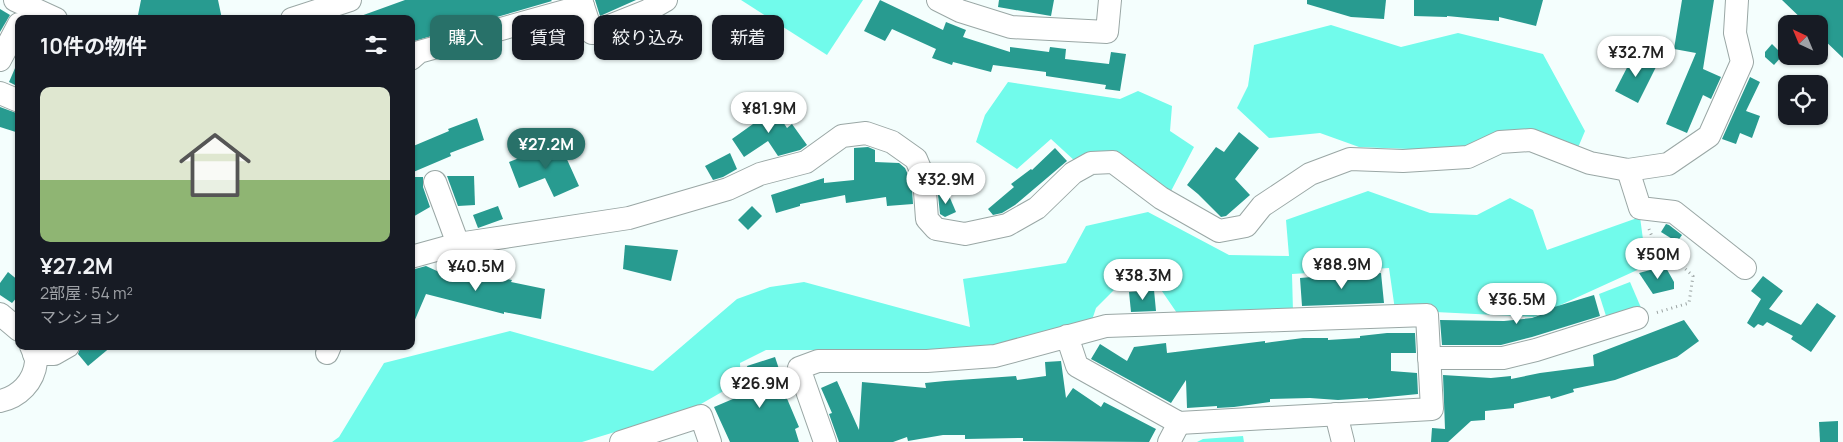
<!DOCTYPE html>
<html lang="ja">
<meta charset="utf-8">
<style>
body{margin:0;font-family:Manrope,"Noto Sans JP",sans-serif;background:#242831;color:#f1f3f6;height:100vh;display:flex;flex-direction:column;font-size:19px;white-space:nowrap}
*{box-sizing:border-box;margin:0}
p{font-size:16px;color:#9ea1a6}
.icon{flex:none;width:28px;height:28px;fill:none;stroke:currentColor;stroke-width:2;stroke-linecap:round;stroke-linejoin:round}
.map{position:relative;flex:1;overflow:hidden}
.drawer{position:absolute;left:15px;top:15px;width:400px;height:335px;display:flex;flex-direction:column;background:#171b24;border-radius:10px;box-shadow:0 1px 4px #0004}
.drawer>*{flex:none}
.top-card{position:absolute;left:430px;top:15px;width:475px;height:45px;display:flex;gap:10px}
.needle{width:32px;rotate:316deg}
.controls{position:absolute;left:1778px;top:15px;display:grid;gap:10px}
.controls a{display:grid;place-items:center;width:50px;height:50px;border-radius:10px;background:#171b24;box-shadow:0 1px 4px #0004;font-size:25px}
.price{position:absolute;translate:-50% -42px;padding:0 11px;border-radius:18px;background:#fff;color:#222;font-size:16px;line-height:32px;filter:drop-shadow(0 1px 2px #0008)}
.price::after{content:'';position:absolute;left:50%;top:30px;width:15px;height:11px;margin-left:-8px;background:inherit;clip-path:polygon(0 0,100% 0,50% 100%)}
.price.current{background:#287169;color:#fff}
ul{padding:0;list-style:none}
li{display:grid;align-content:center;gap:10px;height:265px;padding:0 25px}
li span{display:grid;place-items:center;height:155px;border-radius:10px;color:#555}
li>.icon{margin-inline-start:auto}
span .icon{width:90px;height:90px;fill:#fffc;stroke-width:1}
li b{font-size:21px}
h2{display:flex;justify-content:space-between;align-items:center;height:60px;padding:0 25px;font-size:21px}
.tag{padding:0 18px;border-radius:10px;background:#171b24;box-shadow:0 1px 4px #0004;font-size:18px;line-height:45px}
.tag.current{background:#287169;color:#fff}
.map>svg:first-child{display:block}
.green{fill:#71fbeb}
.building{fill:#289b90}
.lines{fill:none;stroke-linecap:round;stroke-linejoin:round}
.minor-casing{stroke:#9aa7a5;stroke-width:24}
.path{stroke:#9aa2a1;stroke-width:3;stroke-dasharray:1 4;stroke-linecap:butt}
.minor{stroke:#fff;stroke-width:22}
</style>
<div class="map">
<svg width="1843" height="442" viewBox="0 0 1843 442">
<rect width="100%" height="100%" fill="#f4fefd"/>
<g class="green">
<polygon points="741,0 863,0 827,55"/>
<polygon points="1331,25 1401,47 1458,33 1543,54 1585,131 1577,150 1459,151 1359,147 1320,133 1269,138 1237,108 1248,86 1254,45"/>
<polygon points="1008,82 1120,99 1138,91 1172,106 1170,131 1194,147 1170,193 1076,162 1051,139 1017,169 976,142 985,115"/>
<polygon points="1368,191 1430,213 1477,215 1510,198 1533,210 1547,250 1640,217 1644,247 1657,261 1534,317 1395,310 1389,268 1292,274 1293,312 1179,316 1153,278 1130,274 1096,308 1092,320 990,350 766,350 740,363 741,381 694,408 582,442 332,442 339,437 384,363 510,331 653,371 737,299 770,287 804,282 970,327 963,279 1066,263 1086,226 1148,212 1229,255 1289,256 1286,220"/>
<polygon points="1630,282 1642,310 1607,319 1599,294"/>
<polygon points="1243,436 1244,442 1197,442 1203,439"/>
</g>
<g class="building">
<polygon points="141,0 218,0 222,19 195,19 194,16 161,19 138,15"/>
<polygon points="405,0 551,0 552,1 411,42 411,19 359,19 358,17"/>
<polygon points="595,0 636,0 600,16"/>
<polygon points="880,0 943,30 946,22 966,30 963,37 1010,52 1010,47 1049,52 1050,47 1066,49 1065,59 1109,64 1111,52 1126,54 1120,91 1105,89 1106,85 1046,76 1046,72 993,65 991,72 953,62 952,65 932,58 936,49 892,29 885,41 864,31"/>
<polygon points="999,0 1054,0 1051,16 998,7"/>
<polygon points="1307,0 1386,0 1384,19 1351,17 1307,4"/>
<polygon points="1414,0 1543,0 1536,26 1499,17 1499,21 1447,16 1447,17 1414,16"/>
<polygon points="1682,0 1714,0 1703,69 1721,77 1711,99 1703,95 1687,133 1666,124 1696,53 1674,49"/>
<polygon points="1782,0 1843,0 1843,58 1819,35 1819,24 1807,24"/>
<polygon points="0,9 10,15 0,32"/>
<polygon points="1772,44 1783,55 1774,65 1765,57 1765,52"/>
<polygon points="1634,54 1657,65 1638,103 1615,91"/>
<polygon points="19,59 19,87 9,82"/>
<polygon points="1750,77 1760,82 1746,111 1760,116 1752,138 1740,133 1736,144 1722,139"/>
<polygon points="769,101 787,128 792,124 807,145 800,150 778,156 768,141 744,157 732,139 760,119 755,111"/>
<polygon points="0,107 19,114 19,133 0,127"/>
<polygon points="477,118 484,140 450,153 451,156 411,173 411,147 449,131 448,129"/>
<polygon points="1239,132 1259,148 1235,179 1250,195 1226,216 1221,217 1198,194 1187,185 1216,147 1224,152"/>
<polygon points="560,144 579,186 554,197 545,178 519,188 509,162 532,153 533,156"/>
<polygon points="868,147 875,150 875,162 899,163 905,168 910,179 910,190 912,189 913,204 887,206 886,197 846,203 845,195 800,204 800,206 776,213 771,195 824,178 824,183 854,180 854,148"/>
<polygon points="1055,148 1067,161 1015,205 1002,213 993,215 988,209 1014,187 1011,184 1031,169 1032,170"/>
<polygon points="730,153 737,169 723,177 713,180 705,166"/>
<polygon points="447,176 474,176 475,205 458,206"/>
<polygon points="411,177 423,177 423,187 430,207 411,218"/>
<polygon points="947,191 956,212 945,217 940,214 938,195"/>
<polygon points="498,206 503,219 478,228 473,215"/>
<polygon points="752,206 762,216 748,230 738,220"/>
<polygon points="1666,224 1669,225 1682,235 1677,242 1661,232"/>
<polygon points="625,245 678,250 671,281 623,269"/>
<polygon points="426,266 448,276 450,268 512,280 511,282 545,289 541,319 504,312 504,314 426,294 411,329 411,279 415,269"/>
<polygon points="1665,266 1674,282 1674,289 1653,294 1639,273"/>
<polygon points="8,272 19,281 19,295 12,303 0,295 0,283"/>
<polygon points="1381,273 1384,303 1302,306 1300,278 1347,274 1347,276"/>
<polygon points="1763,276 1783,291 1769,309 1801,325 1817,303 1836,316 1811,352 1791,339 1793,336 1767,322 1763,326 1758,324 1754,328 1747,323 1761,299 1751,291"/>
<polygon points="1154,290 1156,311 1131,312 1129,292"/>
<polygon points="1594,295 1600,316 1532,337 1501,345 1442,345 1440,320 1504,321 1532,318 1551,311 1551,308"/>
<polygon points="1684,320 1699,341 1677,357 1615,380 1573,389 1574,392 1551,399 1550,396 1514,404 1514,408 1485,411 1485,420 1471,421 1448,442 1431,442 1432,428 1445,429 1443,375 1491,378 1511,376 1511,379 1540,373 1594,366 1593,355"/>
<polygon points="1387,333 1415,333 1416,353 1391,353 1391,371 1417,373 1418,394 1368,399 1368,398 1338,400 1310,398 1270,399 1270,402 1234,407 1217,408 1217,406 1187,408 1186,380 1171,403 1091,359 1100,344 1127,361 1134,347 1166,343 1167,353 1265,341 1265,343 1303,338 1328,338 1328,340 1360,338 1360,336"/>
<polygon points="81,346 112,346 88,366 78,354"/>
<polygon points="775,357 783,381 780,382 799,427 795,429 799,442 730,442 714,407 754,390 747,366"/>
<polygon points="1061,361 1066,398 1073,388 1101,407 1104,402 1156,429 1149,442 1023,441 1023,438 965,439 965,435 943,435 908,441 907,437 893,442 839,442 829,414 832,413 821,388 837,381 859,430 862,382 926,388 925,383 945,381 1016,376 1017,380 1046,376 1045,362"/>
<polygon points="1838,421 1838,442 1820,442 1819,422"/>
</g>
<g class="lines">
<g class="minor-casing">
<g id="minor">
<polyline points="15,0 56,19"/>
<polyline points="581,0 592,33 647,11 666,0"/>
<polyline points="938,0 960,11 1011,27 1107,32 1110,0"/>
<polyline points="292,19 350,0"/>
<polyline points="411,59 419,52 583,6"/>
<polyline points="0,60 19,24"/>
<polyline points="0,93 19,101"/>
<polyline points="1628,170 1640,208 1674,212 1745,268"/>
<polyline points="435,182 458,244"/>
<polyline points="411,257 458,244 629,218 728,189 760,174 806,162 842,136 866,133 892,142 916,159 924,178 927,219 936,229 965,234 1007,225 1037,208 1073,173 1091,163 1113,162 1161,198 1219,231 1246,226 1262,206 1310,174 1350,159 1403,161 1468,157 1500,142 1531,140 1590,163 1628,170 1668,164 1709,136 1742,62 1735,33 1737,0"/>
<polyline points="0,314 19,330"/>
<polyline points="327,353 330,346"/>
<polyline points="34,354 54,354 68,346"/>
<polyline points="1429,358 1503,358 1536,350 1637,318"/>
<path d="M0 401C19 397 34 382 36 362 36 357 33 351 31 346"/>
<polyline points="1336,414 1343,442"/>
<polyline points="621,442 701,416 710,442"/>
<polyline points="825,442 799,368 818,361 927,361 995,356 1106,326 1427,315 1432,409 1179,423 1077,366 1067,336"/>
<polyline points="1169,442 1179,423"/>
</g>
</g>
<polyline class="path" points="1649,229 1653,239 1693,276 1689,303 1655,313"/>
<use href="#minor" class="minor"/>
</g>
</svg>
<div class="controls">
<a><svg class="needle" viewBox="-14 -14 28 28"><path d="M0-13l5 13h-10z" fill="#e53935"/><path d="M0 13l5-13h-10z" fill="#9ea1a6"/></svg></a>
<a><svg class="icon" aria-label="locate" viewBox="0 0 24 24"><circle cx="12" cy="12" r="6"/><path d="M12 2v4M12 18v4M2 12h4M18 12h4"/></svg></a>
</div>
<b class="price" style="left:1636px;top:78px">¥32.7M</b>
<b class="price" style="left:769px;top:134px">¥81.9M</b>
<b class="price current" style="left:546px;top:170px">¥27.2M</b>
<b class="price" style="left:946px;top:205px">¥32.9M</b>
<b class="price" style="left:1658px;top:280px">¥50M</b>
<b class="price" style="left:1342px;top:290px">¥88.9M</b>
<b class="price" style="left:476px;top:292px">¥40.5M</b>
<b class="price" style="left:1143px;top:301px">¥38.3M</b>
<b class="price" style="left:1517px;top:325px">¥36.5M</b>
<b class="price" style="left:760px;top:409px">¥26.9M</b>
<div class="top-card">
<a class="tag current">購入</a>
<a class="tag">賃貸</a>
<a class="tag">絞り込み</a>
<a class="tag">新着</a>
</div>
<section class="drawer">
<h2>10件の物件<svg class="icon" aria-label="filters" viewBox="0 0 24 24"><path d="M4 7h16M4 17h16"/><circle cx="9" cy="7" r="2"/><circle cx="15" cy="17" r="2"/></svg></h2>
<ul>
<li><span style="background:linear-gradient(#dfe7d0 60%,#8fb573 0)"><svg class="icon" aria-label="home" viewBox="0 0 24 24"><path d="M3 11l9-7 9 7M6 9v11h12V9"/></svg></span><div><b>¥27.2M</b><p>2部屋 · 54 m²</p><p>マンション</p></div></li>
</ul>
</section>
</div>
